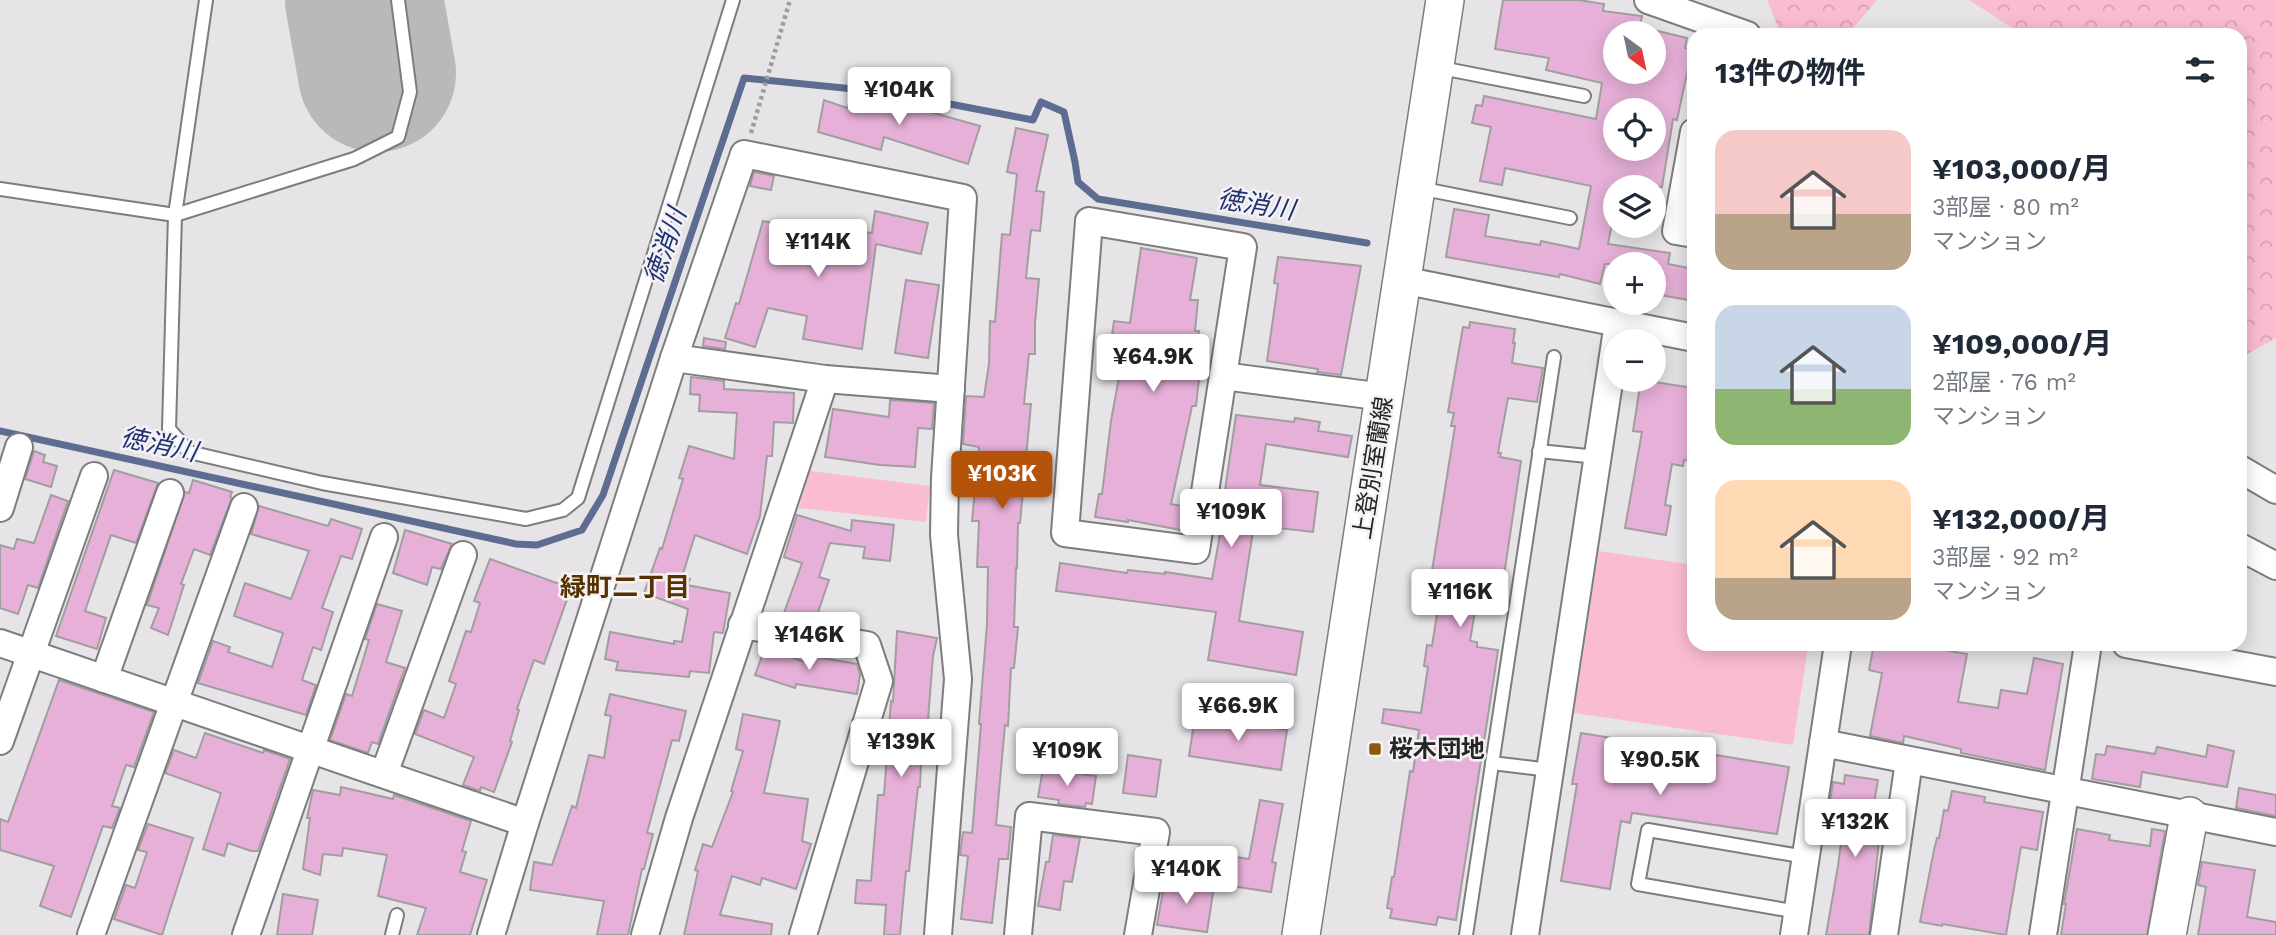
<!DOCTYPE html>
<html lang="ja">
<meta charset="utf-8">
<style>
body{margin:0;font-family:"Work Sans","Noto Sans JP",sans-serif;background:#f6f6f7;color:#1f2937;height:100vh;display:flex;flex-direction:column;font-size:26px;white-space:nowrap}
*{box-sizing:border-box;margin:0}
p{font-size:23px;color:#747a83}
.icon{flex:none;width:38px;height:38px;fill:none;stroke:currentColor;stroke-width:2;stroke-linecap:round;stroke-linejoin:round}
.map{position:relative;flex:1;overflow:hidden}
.drawer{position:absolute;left:1687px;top:28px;width:560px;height:623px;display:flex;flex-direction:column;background:#fff;border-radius:21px;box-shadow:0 4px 18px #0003}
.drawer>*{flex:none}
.needle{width:46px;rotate:147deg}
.tools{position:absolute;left:1603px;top:21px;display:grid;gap:14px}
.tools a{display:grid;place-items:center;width:63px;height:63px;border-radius:50%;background:#fff;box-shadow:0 4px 18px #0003;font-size:35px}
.price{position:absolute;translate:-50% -60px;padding:0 16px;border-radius:7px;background:#fff;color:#222;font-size:23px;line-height:46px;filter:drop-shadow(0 2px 4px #0008)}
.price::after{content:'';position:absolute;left:50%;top:42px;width:21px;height:16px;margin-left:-10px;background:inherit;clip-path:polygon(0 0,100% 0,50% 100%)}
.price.current{background:#b45309;color:#fff}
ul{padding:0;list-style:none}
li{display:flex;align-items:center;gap:21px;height:175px;padding:0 28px}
li span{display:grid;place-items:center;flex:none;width:196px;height:140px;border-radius:21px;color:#555}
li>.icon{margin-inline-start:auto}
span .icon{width:84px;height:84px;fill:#fffc;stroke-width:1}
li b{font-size:30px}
h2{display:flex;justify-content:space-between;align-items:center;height:84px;padding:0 28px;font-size:30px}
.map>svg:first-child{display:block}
.forest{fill:url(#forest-crowns)}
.park{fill:#fabdcf}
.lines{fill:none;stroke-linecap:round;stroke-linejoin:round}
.stream{stroke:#5d6c90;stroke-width:7}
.runway{stroke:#bab8bb;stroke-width:158}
.building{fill:#e7b0d8;stroke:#a19ea0;stroke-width:2;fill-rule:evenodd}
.lane-casing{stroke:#7d7c7e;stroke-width:16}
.street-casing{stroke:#7d7c7e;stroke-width:30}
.secondary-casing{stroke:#7d7c7e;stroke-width:40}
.path{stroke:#9c9b9d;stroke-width:4.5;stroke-dasharray:3.5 3.5;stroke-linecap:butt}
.lane{stroke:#fff;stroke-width:12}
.street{stroke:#fff;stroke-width:26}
.secondary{stroke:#fff;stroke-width:37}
.poi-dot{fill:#8e590c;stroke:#f4f2f5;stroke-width:2.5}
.labels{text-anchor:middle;stroke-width:5;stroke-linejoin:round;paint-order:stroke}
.street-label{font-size:24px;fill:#252526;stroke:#f4f2f5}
.poi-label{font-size:24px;font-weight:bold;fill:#252526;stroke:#f4f2f5;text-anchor:start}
.water-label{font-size:26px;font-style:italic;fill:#1f3271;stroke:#f4f2f5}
.neighbourhood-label{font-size:26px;font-weight:bold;fill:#573200;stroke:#f4f2f5}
</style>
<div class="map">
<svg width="2276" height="935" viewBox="0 0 2276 935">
<defs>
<pattern id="forest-crowns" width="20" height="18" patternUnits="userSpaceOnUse" patternTransform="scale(1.75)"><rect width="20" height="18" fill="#fabdcf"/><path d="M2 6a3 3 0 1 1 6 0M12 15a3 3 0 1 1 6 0" fill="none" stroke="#d6a2b2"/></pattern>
</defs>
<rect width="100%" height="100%" fill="#e7e4e8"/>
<g class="forest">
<polygon points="1767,0 1877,0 1847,35 1781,35"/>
<polygon points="1969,0 2276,0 2276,338 2240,358 2240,35 2023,35"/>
</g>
<g class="park">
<polygon points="810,471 930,486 926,522 799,508"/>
<polygon points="1599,551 1694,565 1694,644 1789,644 1808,647 1793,745 1574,713"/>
</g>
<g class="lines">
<polyline class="stream" points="0,431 516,544 537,545 582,530 603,495 744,78 893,93 1033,120 1041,102 1064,112 1075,162 1078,182 1098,199 1367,243"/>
<polyline class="runway" points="364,0 377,73"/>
</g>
<g class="building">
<path d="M1503 0H1579L1604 4 1603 11 1642 16 1639 33H1615V72H1654V30L1687 38 1685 48 1692 50 1677 120 1673 119 1662 187H1615V208L1608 244 1670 253 1668 264 1694 269V301L1654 294 1658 264H1605L1600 284 1560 274 1559 277 1446 257 1454 209 1489 215 1485 236 1540 245 1541 241 1579 249 1591 186 1505 168 1502 185 1480 181 1491 127 1472 123 1476 105 1482 106 1484 96 1596 119 1602 83 1546 70 1549 58 1495 49ZM1615 110H1654V149H1615Z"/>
<polygon points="852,93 900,107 903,100 930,109 930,112 980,126 968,164 884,137 881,150 818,132 824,100 847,108"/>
<polygon points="1016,128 1048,135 1036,191 1044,192 1040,231 1031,230 1026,278 1039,279 1035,323 1035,354 1029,354 1024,404 1031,404 1020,523 1018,523 1017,568 1016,568 1014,627 1018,627 1014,668 1011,668 1008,726 1005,725 996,825 1011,827 1008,859 999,859 992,923 961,919 968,856 960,855 963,832 972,833 973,823 981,724 979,724 987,624 988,567 977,567 979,521 972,521 979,447 963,444 966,396 984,397 989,364 990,321 995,322 1002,234 1010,235 1017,174 1007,172"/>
<polygon points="754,172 774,176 771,190 750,186"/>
<polygon points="875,211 928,223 921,254 876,244 862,349 803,339 807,316 768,308 755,347 725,338 736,303 739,304 763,221 852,240 853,231 872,233"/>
<polygon points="1141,248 1197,258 1190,300 1198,300 1195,331 1199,331 1191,378 1199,379 1196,406 1192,406 1171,504 1186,507 1181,530 1128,520 1128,522 1095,517 1099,494 1102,494 1111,421 1125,344 1111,342 1114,321 1130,323"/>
<polygon points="1278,257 1361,266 1341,375 1317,372 1318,369 1267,361 1278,284 1274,283"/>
<polygon points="906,280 939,285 928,358 895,353"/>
<polygon points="1470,322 1515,329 1513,343 1515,343 1512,363 1543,368 1537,402 1508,398 1498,453 1501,453 1500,457 1521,461 1503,582 1498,608 1476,605 1470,641 1477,642 1477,647 1498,650 1494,677 1456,920 1438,917 1436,925 1390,918 1392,909 1387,908 1392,877 1394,877 1410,771 1413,772 1419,730 1382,723 1384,709 1421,713 1428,667 1424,666 1427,645 1432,646 1438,608 1431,607 1433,597 1428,596 1455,426 1451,426 1454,413 1448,412 1463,327 1469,328"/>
<polygon points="704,338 726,342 725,349 703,346"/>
<polygon points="691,377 724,381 724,389 794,393 793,423 774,422 772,456 767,456 760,516 747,554 695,535 682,577 690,579 687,585 730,593 723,633 714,632 709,673 690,671 689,677 616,670 618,662 605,659 610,632 674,644 674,641 682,642 688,609 644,593 660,548 662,549 683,479 679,478 689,446 734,459 737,413 699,411 700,395 690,394"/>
<polygon points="1641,380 1694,388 1694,461 1684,460 1683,466 1672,464 1665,505 1671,506 1666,535 1625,528 1642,432 1633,431"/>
<polygon points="890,400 934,403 932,429 918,428 915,467 880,465 825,457 833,409 889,417"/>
<polygon points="1236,415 1294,422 1295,418 1320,422 1318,431 1352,436 1348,457 1266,444 1260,485 1318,492 1313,532 1254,525 1239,621 1303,632 1296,675 1208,660 1216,612 1056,591 1060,563 1127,573 1128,570 1165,574 1165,572 1212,579 1224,512 1222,511"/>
<polygon points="34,451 45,455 43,462 57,466 51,487 25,479"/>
<polygon points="114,470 158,483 136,543 111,535 85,611 106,618 97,649 56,636"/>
<polygon points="193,480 232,492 230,497 232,498 210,555 194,549 181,584 184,585 168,635 151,628 159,608 147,605 185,492 189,493"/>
<polygon points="51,495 68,501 38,588 28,585 18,614 0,608 0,545 14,549 17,539 34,543"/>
<polygon points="259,506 328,526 331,519 362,529 352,559 341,556 322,608 333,612 321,650 313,647 302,680 316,685 306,715 198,683 213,641 230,647 228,652 272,667 283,633 234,616 245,583 291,599 309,551 251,534"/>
<polygon points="797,515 851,531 852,520 894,525 890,561 863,558 865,547 830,543 819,577 829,580 815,621 784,613 802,563 784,557"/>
<polygon points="405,530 452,544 441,569 432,567 427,585 393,573"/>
<polygon points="490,559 571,588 544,664 534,660 517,709 519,710 510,741 512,742 494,792 481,787 480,791 463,785 474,757 415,734 424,710 444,718 456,684 449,681 466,631 471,632 480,603 474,601"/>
<polygon points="377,604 402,611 386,662 405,668 378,744 372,742 368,753 330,740 346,694 352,696 369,640 365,639"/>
<polygon points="897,631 937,638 933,656 926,745 922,745 920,787 918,787 909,871 906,871 900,935 884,935 886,905 855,903 857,880 871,881 878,795 884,795 891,701 893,702"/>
<polygon points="1874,644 1910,644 1967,654 1958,702 1998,708 2001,690 2027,694 2034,658 2063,664 2045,770 1961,753 1961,749 1904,736 1903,743 1870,736 1882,673 1869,670"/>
<polygon points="765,648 808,663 810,656 857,664 860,675 857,694 796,684 795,688 755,675"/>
<polygon points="59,680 154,712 134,767 126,765 112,806 120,808 112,828 103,826 71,917 40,906 54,866 0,850 0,819 8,822"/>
<polygon points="610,694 686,711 679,741 672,740 647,833 653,834 644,869 642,869 628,935 597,935 604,901 530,890 534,862 552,865 572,806 576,808 589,755 604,758 611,716 605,715"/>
<polygon points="743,714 780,721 764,793 808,799 802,841 811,844 796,889 762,878 760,885 732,876 720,915 772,924 771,935 684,935 698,871 695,870 703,844 712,847 733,792 731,791 743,751 736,749"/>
<polygon points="1195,716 1287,730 1281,770 1189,756"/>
<polygon points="205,733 263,753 264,750 290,759 258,851 251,851 228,843 224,856 203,849 221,793 165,773 174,750 196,758"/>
<polygon points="1581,733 1789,767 1777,834 1632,813 1630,823 1621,821 1610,889 1561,881 1577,784 1572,784"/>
<polygon points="2208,745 2234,751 2227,787 2142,772 2140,787 2092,779 2096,754 2105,755 2107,746 2155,754 2157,747 2206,757"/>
<polygon points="1128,755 1161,760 1156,797 1123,793"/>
<polygon points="1043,769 1096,776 1092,804 1086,803 1085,807 1058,804 1059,800 1038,797"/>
<polygon points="1845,775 1878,780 1868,839 1879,840 1869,935 1826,935 1838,866 1846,805 1830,802 1833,782 1844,784"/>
<polygon points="341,787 393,799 394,795 471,821 462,851 466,852 460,872 487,880 470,935 417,935 426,908 378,896 387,855 343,848 342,856 323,854 320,875 303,869 310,818 307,818 313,790 340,795"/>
<polygon points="2239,788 2276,795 2276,816 2236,808"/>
<polygon points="1952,791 1985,797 1984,802 2043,812 2037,850 2021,847 2006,935 1943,924 1942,926 1920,922 1934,850 1937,838 1939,838 1944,810 1948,811"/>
<polygon points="1260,800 1283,804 1272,862 1276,863 1271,892 1225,885 1229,856 1249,859"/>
<polygon points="148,824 193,838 162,935 114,919 126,885 135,888 147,852 138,850"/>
<polygon points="2077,829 2110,835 2109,840 2150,846 2152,829 2165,831 2147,935 2061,935 2066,904 2064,904"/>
<polygon points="1053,835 1080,838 1072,882 1064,881 1060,910 1038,906 1046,862 1049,862"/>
<polygon points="2202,862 2255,870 2247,917 2276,922 2276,935 2198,935 2206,887 2198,885"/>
<polygon points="1175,880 1214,886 1207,932 1157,925 1164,885 1174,887"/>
<polygon points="283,894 318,900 312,935 277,935"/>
</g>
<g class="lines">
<g class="lane-casing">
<g id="lane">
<polyline points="206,0 175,215 169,429 189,452 322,483 526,519 563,510 578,498 733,0"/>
<polyline points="1436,67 1584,96"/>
<polyline points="1419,188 1570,218"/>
<polyline points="0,189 175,215 354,159 398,137 410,92 398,0"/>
<polyline points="1539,451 1597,457"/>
<polyline points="1492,763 1550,770"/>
<polyline points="1798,912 1638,884 1648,830 1806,857"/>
<polyline points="392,935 397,915"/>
<polyline points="1466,935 1554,357"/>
</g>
</g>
<g class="street-casing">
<g id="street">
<polyline points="1648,0 1747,35"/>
<polyline points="1694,132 1676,231 1694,234"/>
<polygon points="1089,221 1243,247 1196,550 1065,533"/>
<polyline points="1402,280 1694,338"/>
<polyline points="674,358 825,379 951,389"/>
<polyline points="1223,376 1384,397"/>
<polyline points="2240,469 2276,490"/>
<polyline points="0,508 19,447"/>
<polyline points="2240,547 2276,566"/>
<polyline points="742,625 867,645 879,681 803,935"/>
<polyline points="0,643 525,823"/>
<polyline points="2126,644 2276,672"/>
<polyline points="104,679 170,493"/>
<polyline points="0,741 94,476"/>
<polyline points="1823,743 2276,832"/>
<polyline points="384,774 463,555"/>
<polyline points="91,935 244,507"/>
<polyline points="246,935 384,537"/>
<polyline points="491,935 525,823 674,358 744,154 963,198 945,478 944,535 958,679 938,935"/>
<polyline points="645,935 679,818 825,379"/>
<polyline points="1018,935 1029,816 1156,832 1138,935"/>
<polyline points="1525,935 1618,323"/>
<polyline points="1794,935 1838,644"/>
<polyline points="1884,935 1909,761"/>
<polyline points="2043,935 2088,644"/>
</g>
</g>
<g class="secondary-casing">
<g id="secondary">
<polyline points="1301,935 1445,0"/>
<polyline points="2167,935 2189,816"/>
</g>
</g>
<polyline class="path" points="751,133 790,0"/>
<use href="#lane" class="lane"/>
<use href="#street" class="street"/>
<use href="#secondary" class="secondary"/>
</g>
<rect class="poi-dot" x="1368" y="742" width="14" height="14" rx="3.5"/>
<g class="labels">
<g class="street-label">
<text transform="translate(1373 468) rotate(-81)" y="8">上登別室蘭線</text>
</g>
<g class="poi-label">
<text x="1389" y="757">桜木団地</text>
</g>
<g class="water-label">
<text transform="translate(1256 204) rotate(9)" y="9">徳消川</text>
<text transform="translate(665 246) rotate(-71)" y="9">徳消川</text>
<text transform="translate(159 444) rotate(12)" y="9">徳消川</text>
</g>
<g class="neighbourhood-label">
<text x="625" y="596">緑町二丁目</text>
</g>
</g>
</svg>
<div class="tools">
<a><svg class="needle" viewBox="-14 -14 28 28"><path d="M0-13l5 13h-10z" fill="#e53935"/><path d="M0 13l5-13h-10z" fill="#747a83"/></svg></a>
<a><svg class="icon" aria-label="locate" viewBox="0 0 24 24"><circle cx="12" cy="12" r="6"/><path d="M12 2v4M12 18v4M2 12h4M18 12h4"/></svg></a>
<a><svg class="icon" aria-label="layers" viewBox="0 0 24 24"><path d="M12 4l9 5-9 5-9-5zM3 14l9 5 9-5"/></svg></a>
<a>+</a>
<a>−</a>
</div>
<b class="price" style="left:899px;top:127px">¥104K</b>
<b class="price" style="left:818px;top:279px">¥114K</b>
<b class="price" style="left:1153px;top:394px">¥64.9K</b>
<b class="price current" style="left:1002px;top:511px">¥103K</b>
<b class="price" style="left:1231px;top:549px">¥109K</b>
<b class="price" style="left:1460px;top:629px">¥116K</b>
<b class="price" style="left:809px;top:672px">¥146K</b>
<b class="price" style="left:1238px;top:743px">¥66.9K</b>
<b class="price" style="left:901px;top:779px">¥139K</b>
<b class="price" style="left:1067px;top:788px">¥109K</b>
<b class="price" style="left:1660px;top:797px">¥90.5K</b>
<b class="price" style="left:1855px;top:859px">¥132K</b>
<b class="price" style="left:1186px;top:906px">¥140K</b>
<section class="drawer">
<h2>13件の物件<svg class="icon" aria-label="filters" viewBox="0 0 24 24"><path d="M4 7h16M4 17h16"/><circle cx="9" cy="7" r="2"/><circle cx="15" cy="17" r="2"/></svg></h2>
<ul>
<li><span style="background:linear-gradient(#f6c9c9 60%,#b9a48a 0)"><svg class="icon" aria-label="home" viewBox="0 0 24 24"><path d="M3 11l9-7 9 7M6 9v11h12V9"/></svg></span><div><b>¥103,000/月</b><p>3部屋 · 80 m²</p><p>マンション</p></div></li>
<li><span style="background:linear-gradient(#c9d6e8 60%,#8fb573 0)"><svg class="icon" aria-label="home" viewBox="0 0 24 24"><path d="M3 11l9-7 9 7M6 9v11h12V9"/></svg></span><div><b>¥109,000/月</b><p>2部屋 · 76 m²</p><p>マンション</p></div></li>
<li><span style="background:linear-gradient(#ffd9b3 70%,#b9a48a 0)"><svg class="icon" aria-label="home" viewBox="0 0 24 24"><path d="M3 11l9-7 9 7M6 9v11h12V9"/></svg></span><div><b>¥132,000/月</b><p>3部屋 · 92 m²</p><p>マンション</p></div></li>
</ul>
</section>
</div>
